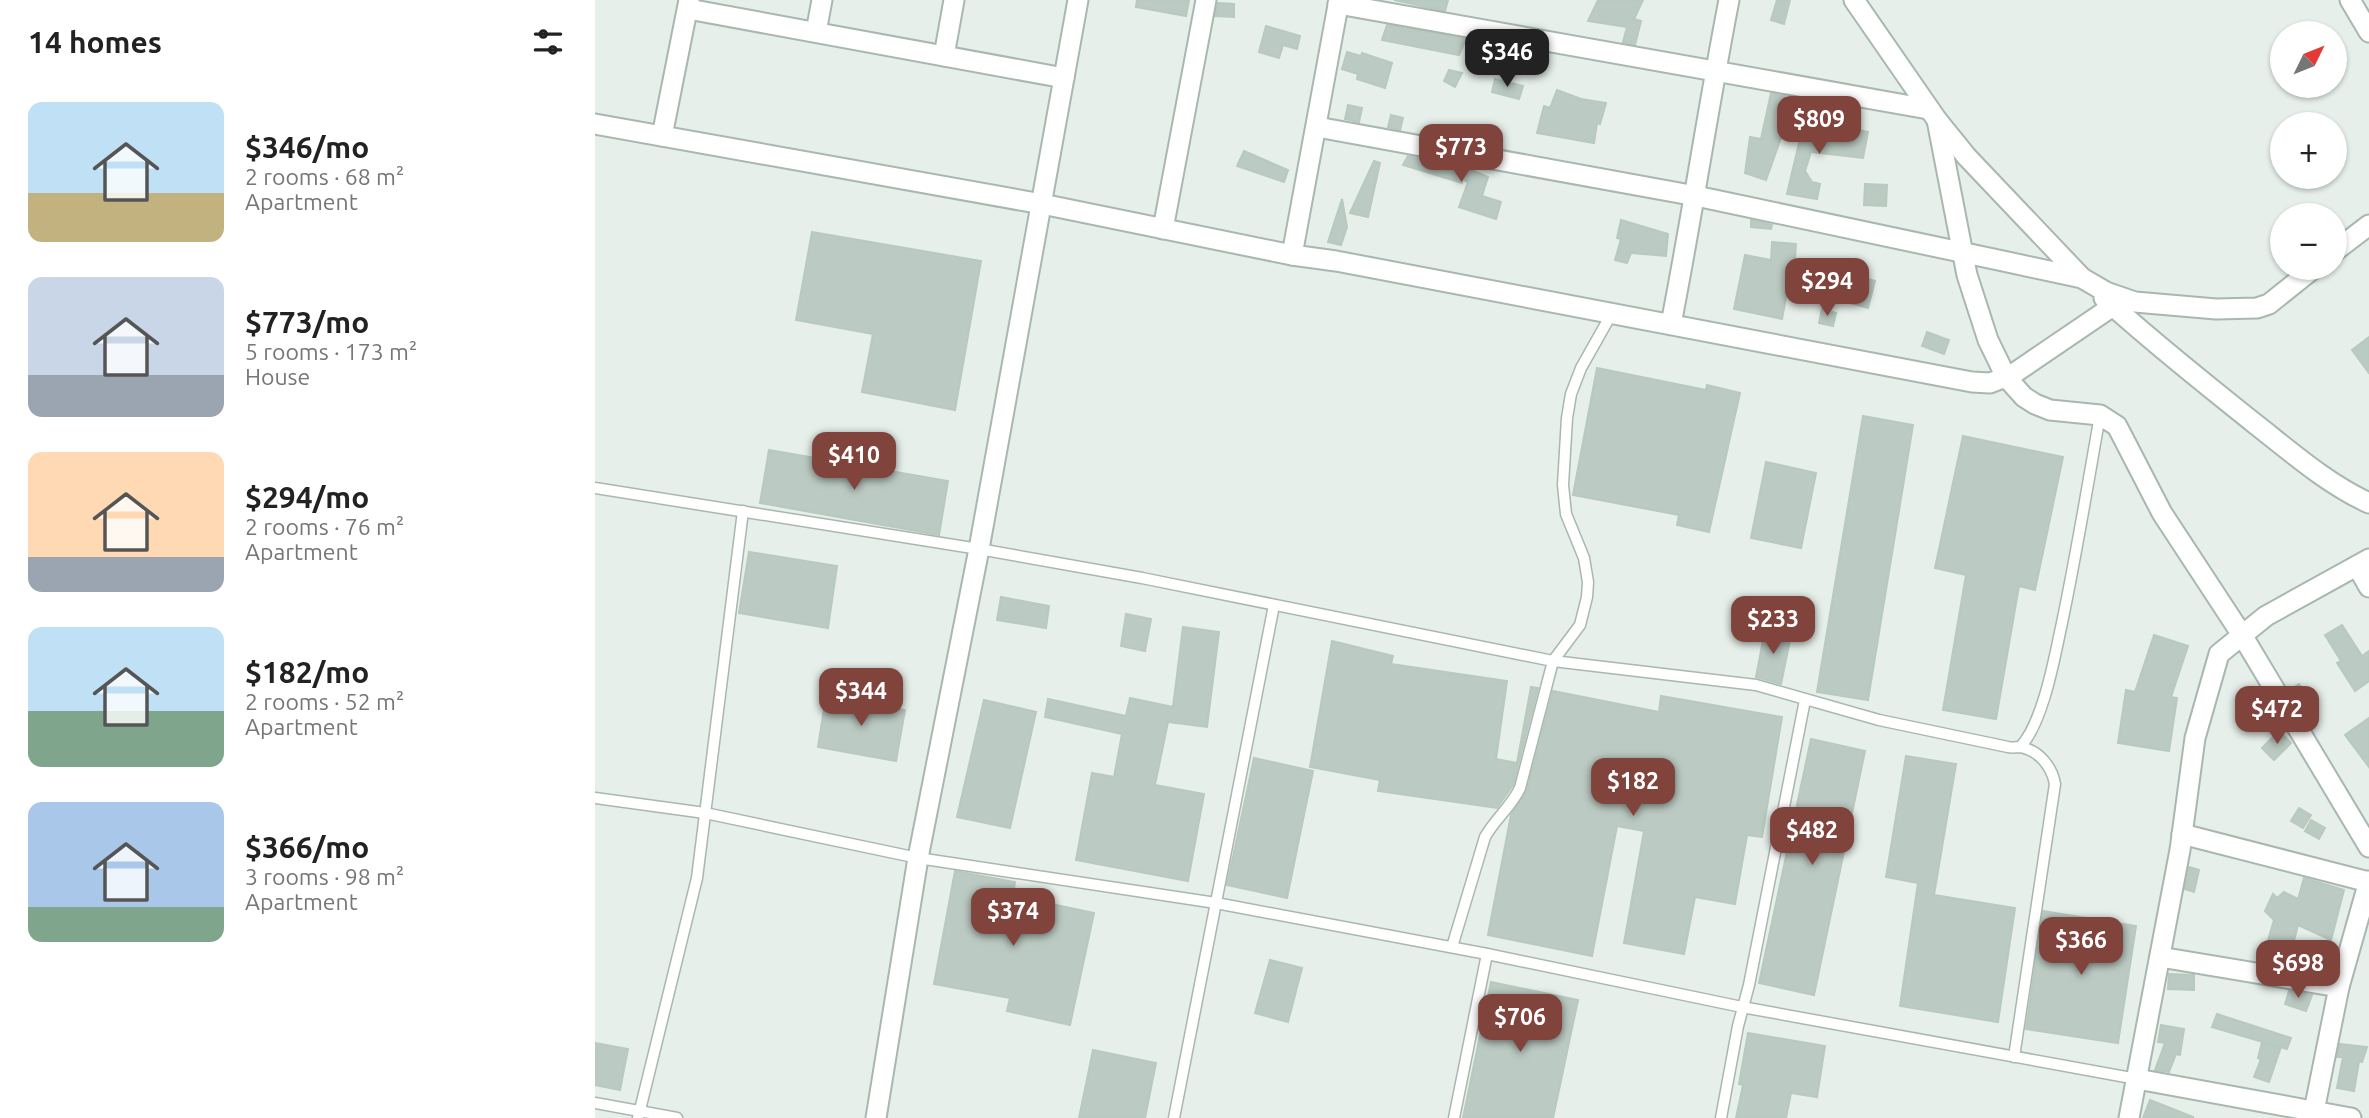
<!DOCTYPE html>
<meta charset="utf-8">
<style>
body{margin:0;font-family:Ubuntu,sans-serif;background:#f2f2f2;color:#222;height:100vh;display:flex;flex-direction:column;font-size:26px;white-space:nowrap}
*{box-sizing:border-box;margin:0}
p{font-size:23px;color:#767676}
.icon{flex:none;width:38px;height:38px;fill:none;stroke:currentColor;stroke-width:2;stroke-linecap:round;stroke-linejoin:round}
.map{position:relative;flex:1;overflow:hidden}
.panel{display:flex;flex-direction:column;background:#fff;width:595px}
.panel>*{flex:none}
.needle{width:46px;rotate:47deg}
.controls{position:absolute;left:1675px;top:21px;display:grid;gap:14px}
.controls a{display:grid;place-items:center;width:77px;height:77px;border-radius:50%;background:#fff;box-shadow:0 2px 5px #0004;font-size:35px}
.price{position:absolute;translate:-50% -60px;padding:0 16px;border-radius:14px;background:#81443d;color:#fff;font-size:23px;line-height:46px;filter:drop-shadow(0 2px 4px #0008)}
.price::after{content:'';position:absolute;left:50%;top:42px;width:21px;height:16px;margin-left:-10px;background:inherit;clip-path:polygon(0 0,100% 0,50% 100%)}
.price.on{background:#222;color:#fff}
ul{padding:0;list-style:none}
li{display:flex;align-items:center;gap:21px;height:175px;padding:0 28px}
li span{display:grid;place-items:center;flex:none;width:196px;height:140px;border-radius:14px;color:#555}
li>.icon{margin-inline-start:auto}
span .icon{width:84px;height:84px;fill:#fffc;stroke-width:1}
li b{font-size:30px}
h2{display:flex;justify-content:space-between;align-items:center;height:84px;padding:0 28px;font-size:30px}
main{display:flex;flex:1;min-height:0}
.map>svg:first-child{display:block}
.building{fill:#bbcac2;stroke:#b8c9bf;stroke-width:2}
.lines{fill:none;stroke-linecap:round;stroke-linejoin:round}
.lane-casing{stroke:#a8b8af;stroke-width:13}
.street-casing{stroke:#a8b8af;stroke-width:23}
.lane{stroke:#fff;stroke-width:10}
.street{stroke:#fff;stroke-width:19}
</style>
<main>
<section class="panel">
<h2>14 homes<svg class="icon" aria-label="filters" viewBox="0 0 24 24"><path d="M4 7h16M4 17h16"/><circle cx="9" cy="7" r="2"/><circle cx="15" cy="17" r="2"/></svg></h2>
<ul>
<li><span style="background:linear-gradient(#bfe0f5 65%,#c2b280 0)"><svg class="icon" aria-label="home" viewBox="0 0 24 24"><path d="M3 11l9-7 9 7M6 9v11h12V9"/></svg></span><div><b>$346/mo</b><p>2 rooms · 68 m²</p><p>Apartment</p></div></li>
<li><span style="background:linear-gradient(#c9d6e8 70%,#9aa5b1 0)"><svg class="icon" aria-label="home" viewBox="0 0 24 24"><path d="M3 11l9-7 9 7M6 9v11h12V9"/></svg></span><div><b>$773/mo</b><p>5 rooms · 173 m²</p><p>House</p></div></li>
<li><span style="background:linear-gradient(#ffd9b3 75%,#9aa5b1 0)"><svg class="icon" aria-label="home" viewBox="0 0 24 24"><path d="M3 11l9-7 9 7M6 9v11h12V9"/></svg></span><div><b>$294/mo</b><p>2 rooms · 76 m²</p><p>Apartment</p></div></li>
<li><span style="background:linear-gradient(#bfe0f5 60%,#7fa58c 0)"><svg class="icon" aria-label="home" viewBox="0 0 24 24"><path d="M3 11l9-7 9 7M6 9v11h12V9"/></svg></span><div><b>$182/mo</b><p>2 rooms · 52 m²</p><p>Apartment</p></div></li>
<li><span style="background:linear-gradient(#a9c7e8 75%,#7fa58c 0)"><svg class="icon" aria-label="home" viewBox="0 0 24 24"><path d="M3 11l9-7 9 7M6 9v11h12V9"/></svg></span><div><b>$366/mo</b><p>3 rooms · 98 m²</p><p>Apartment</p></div></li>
</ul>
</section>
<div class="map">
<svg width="1774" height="1118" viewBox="0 0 1774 1118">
<rect width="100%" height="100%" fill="#e6efe9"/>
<g class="building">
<polygon points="542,0 594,0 591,16 541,7"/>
<polygon points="799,0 853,0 850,11"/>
<polygon points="1003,0 1048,0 1039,19 1046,21 1040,45 1028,42 1032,27 993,21"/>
<polygon points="1182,0 1195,0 1189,24 1176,20"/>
<polygon points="623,3 639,4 639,17 620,16"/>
<polygon points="792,25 871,39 864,55 787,40"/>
<polygon points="671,26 705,36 702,49 688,45 684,58 664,52"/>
<polygon points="752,52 766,56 767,53 797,63 790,88 762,79 763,74 747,69"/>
<polygon points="854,70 867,73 860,87 849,81"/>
<polygon points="900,79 928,86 924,99 897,92"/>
<polygon points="962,90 986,99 1011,103 1005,124 1002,123 999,143 942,133 949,106 955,108"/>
<polygon points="1176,93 1190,96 1187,108 1196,110 1171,180 1150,173 1155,137 1166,139"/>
<polygon points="753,105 767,108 764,122 750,119"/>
<polygon points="1211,113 1223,116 1222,120 1225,121 1219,139 1257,143 1260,129 1273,132 1268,158 1216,152 1210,171 1217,182 1225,184 1222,199 1192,194"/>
<polygon points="796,115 808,118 805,130 793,127"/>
<polygon points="649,151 693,170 689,182 642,166"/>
<polygon points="813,156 867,166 893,177 887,196 906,202 901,219 864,207 873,182 868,180 867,183 808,165"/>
<polygon points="779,161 785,163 773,217 755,213"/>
<polygon points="1270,184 1292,185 1291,206 1269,205"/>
<polygon points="747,199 752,227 746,245 733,242"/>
<polygon points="1026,220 1073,234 1071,256 1036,253 1032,263 1020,260 1026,239 1022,238"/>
<polygon points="1156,220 1177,225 1176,229 1156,227"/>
<polygon points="217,232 386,261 360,410 267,392 278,334 201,320"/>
<polygon points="1177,242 1201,244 1198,285 1193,287 1187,319 1139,309 1150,255 1176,260"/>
<polygon points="1252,273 1280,281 1273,308 1245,300"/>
<polygon points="1227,309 1241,313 1238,326 1224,323"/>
<polygon points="1332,332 1354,340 1349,354 1327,346"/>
<polygon points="1774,337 1774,373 1757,350"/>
<polygon points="1002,368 1111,390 1112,385 1145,393 1114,532 1082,525 1084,515 978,495"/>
<polygon points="1268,416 1318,425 1273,700 1222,692"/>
<polygon points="1368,436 1468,457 1440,590 1424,586 1401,719 1348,710 1371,575 1340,568"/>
<polygon points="174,450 353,481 344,535 165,503"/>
<polygon points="1171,462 1221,473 1206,548 1156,538"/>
<polygon points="154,552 242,566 233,628 144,613"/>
<polygon points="406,597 454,606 451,628 402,620"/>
<polygon points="531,614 556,619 550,651 526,646"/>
<polygon points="1747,625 1767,656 1774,651 1774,681 1760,691 1742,663 1746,661 1730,635"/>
<polygon points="588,627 624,632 612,727 573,722 560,785 609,794 593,881 481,860 497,773 519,777 527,734 450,717 453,699 531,716 535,698 578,707"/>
<polygon points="1170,630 1196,635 1186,684 1161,677"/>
<polygon points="1559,635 1593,646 1576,697 1582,698 1574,751 1523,743 1531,690 1540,692"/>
<polygon points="737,641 798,656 796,664 912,681 901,759 922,763 936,687 943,688 918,785 902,808 783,791 785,780 715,767"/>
<polygon points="1704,684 1718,707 1708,713 1694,690"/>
<polygon points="958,691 1064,712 1066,696 1187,717 1167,837 1152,835 1140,904 1100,897 1089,954 1029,943 1049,831 1022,826 997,956 893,935 916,815 932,790"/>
<polygon points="231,696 310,710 301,761 223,747"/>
<polygon points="389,700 441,712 415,828 362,817"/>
<polygon points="1673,702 1679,713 1670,719 1663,708"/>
<polygon points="1774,718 1774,767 1750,735"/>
<polygon points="1684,731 1696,743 1679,760 1667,748"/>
<polygon points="1216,739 1270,751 1219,995 1164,983"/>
<polygon points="1311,756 1361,764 1339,895 1420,908 1403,1022 1305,1006 1323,883 1291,877"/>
<polygon points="659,758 718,771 692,898 632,885"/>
<polygon points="1704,808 1716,815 1708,828 1696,821"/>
<polygon points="1716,820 1730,828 1724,839 1710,831"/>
<polygon points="1594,867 1604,870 1599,892 1590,889"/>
<polygon points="360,871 420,882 418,896 499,913 475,1025 412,1011 415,998 339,984"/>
<polygon points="1709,878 1749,890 1736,940 1703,925 1694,960 1725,969 1725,971 1683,964 1684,959 1669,954 1679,920 1670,911 1678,894 1682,898 1689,892 1703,899"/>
<polygon points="1448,911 1541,926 1523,1043 1431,1029"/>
<polygon points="675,960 707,968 693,1022 660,1013"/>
<polygon points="1574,974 1599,975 1599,990 1573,989"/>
<polygon points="896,982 983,1000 958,1118 868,1118"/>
<polygon points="1694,991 1717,995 1711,1011 1690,1004"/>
<polygon points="1622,1014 1696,1038 1692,1049 1617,1027"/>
<polygon points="1566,1025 1589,1029 1585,1055 1581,1054 1574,1072 1560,1070 1570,1043 1563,1042"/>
<polygon points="1153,1033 1230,1046 1222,1097 1196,1093 1191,1118 1141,1118 1148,1085 1144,1084"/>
<polygon points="1667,1042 1686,1047 1674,1082 1659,1077 1666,1059 1663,1058"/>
<polygon points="0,1043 33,1049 25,1090 0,1085"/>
<polygon points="1745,1044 1772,1047 1767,1062 1764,1061 1759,1091 1742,1088 1748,1057 1742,1057"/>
<polygon points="498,1050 561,1063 550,1118 484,1118"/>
<polygon points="1555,1100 1598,1117 1598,1118 1548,1118"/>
</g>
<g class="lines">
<g class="lane-casing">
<g id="lane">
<path d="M0 488 384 549 547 578 958 661 1161 685 1284 720 1413 747C1417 748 1421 747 1425 747 1444 750 1457 767 1460 784L1419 1057"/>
<path d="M1425 747C1446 726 1458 666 1464 637 1480 563 1492 489 1505 415"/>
<polyline points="0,798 110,813 323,858 621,903 892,954 1147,1007 1542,1079"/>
<path d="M857 947 890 837C900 819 916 807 925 788L958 661 985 625 992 597 993 582 989 558 971 514 968 485 972 418 976 394 986 368 1017 313"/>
<polyline points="0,1103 82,1118"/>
<polyline points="43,1118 102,878 148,511"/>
<polyline points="579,1118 679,605"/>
<polyline points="859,1118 892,954"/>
<polyline points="1126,1118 1143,1026 1154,985 1210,700"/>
</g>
</g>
<g class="street-casing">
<g id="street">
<polyline points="1259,0 1342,120 1372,157 1487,278"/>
<polyline points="1755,0 1774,32"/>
<polyline points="743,4 1333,109"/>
<polyline points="93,9 469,78"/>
<polyline points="221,32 227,0"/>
<polyline points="349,56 359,0"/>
<polyline points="1342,120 1372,275 1393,340 1411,377 1429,397 1440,404 1455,410 1505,415 1522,426 1567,513 1647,635 1774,847"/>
<polyline points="0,124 447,204 697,255 741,261 1377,382 1395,383 1418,374 1518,306"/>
<polyline points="722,127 1101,196 1408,261 1487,278 1511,292 1540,302 1621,309 1662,308 1674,304 1719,268"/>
<polyline points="67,136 94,0"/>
<polyline points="568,229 611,0"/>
<polyline points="1740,251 1774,225"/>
<polyline points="697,255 744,0"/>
<path d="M1509 298C1557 342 1608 382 1659 423 1695 451 1732 484 1774 503"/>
<path d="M1076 324C1097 217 1113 108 1134 0"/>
<polyline points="1762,566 1774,587"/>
<polyline points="1587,834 1774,882"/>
<polyline points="1565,957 1744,987"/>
<polyline points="1542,1079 1756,1118"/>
<polyline points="1719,1111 1744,987 1774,881"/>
<polyline points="281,1118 323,858 384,549 483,0"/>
<polyline points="1534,1118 1585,850 1600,738 1624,654 1671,616 1774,559"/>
</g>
</g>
<use href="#lane" class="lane"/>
<use href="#street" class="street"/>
</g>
</svg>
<div class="controls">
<a><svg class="needle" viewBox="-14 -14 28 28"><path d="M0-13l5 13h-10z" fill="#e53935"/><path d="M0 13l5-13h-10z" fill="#767676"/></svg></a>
<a>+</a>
<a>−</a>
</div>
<b class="price on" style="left:912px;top:89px">$346</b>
<b class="price" style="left:1224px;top:156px">$809</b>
<b class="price" style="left:866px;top:184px">$773</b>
<b class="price" style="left:1232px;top:318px">$294</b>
<b class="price" style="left:259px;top:492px">$410</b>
<b class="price" style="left:1178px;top:656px">$233</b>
<b class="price" style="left:266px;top:728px">$344</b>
<b class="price" style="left:1682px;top:746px">$472</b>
<b class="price" style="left:1038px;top:818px">$182</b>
<b class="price" style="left:1217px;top:867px">$482</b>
<b class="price" style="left:418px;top:948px">$374</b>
<b class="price" style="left:1486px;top:977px">$366</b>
<b class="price" style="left:1703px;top:1000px">$698</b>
<b class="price" style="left:925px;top:1054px">$706</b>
</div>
</main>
